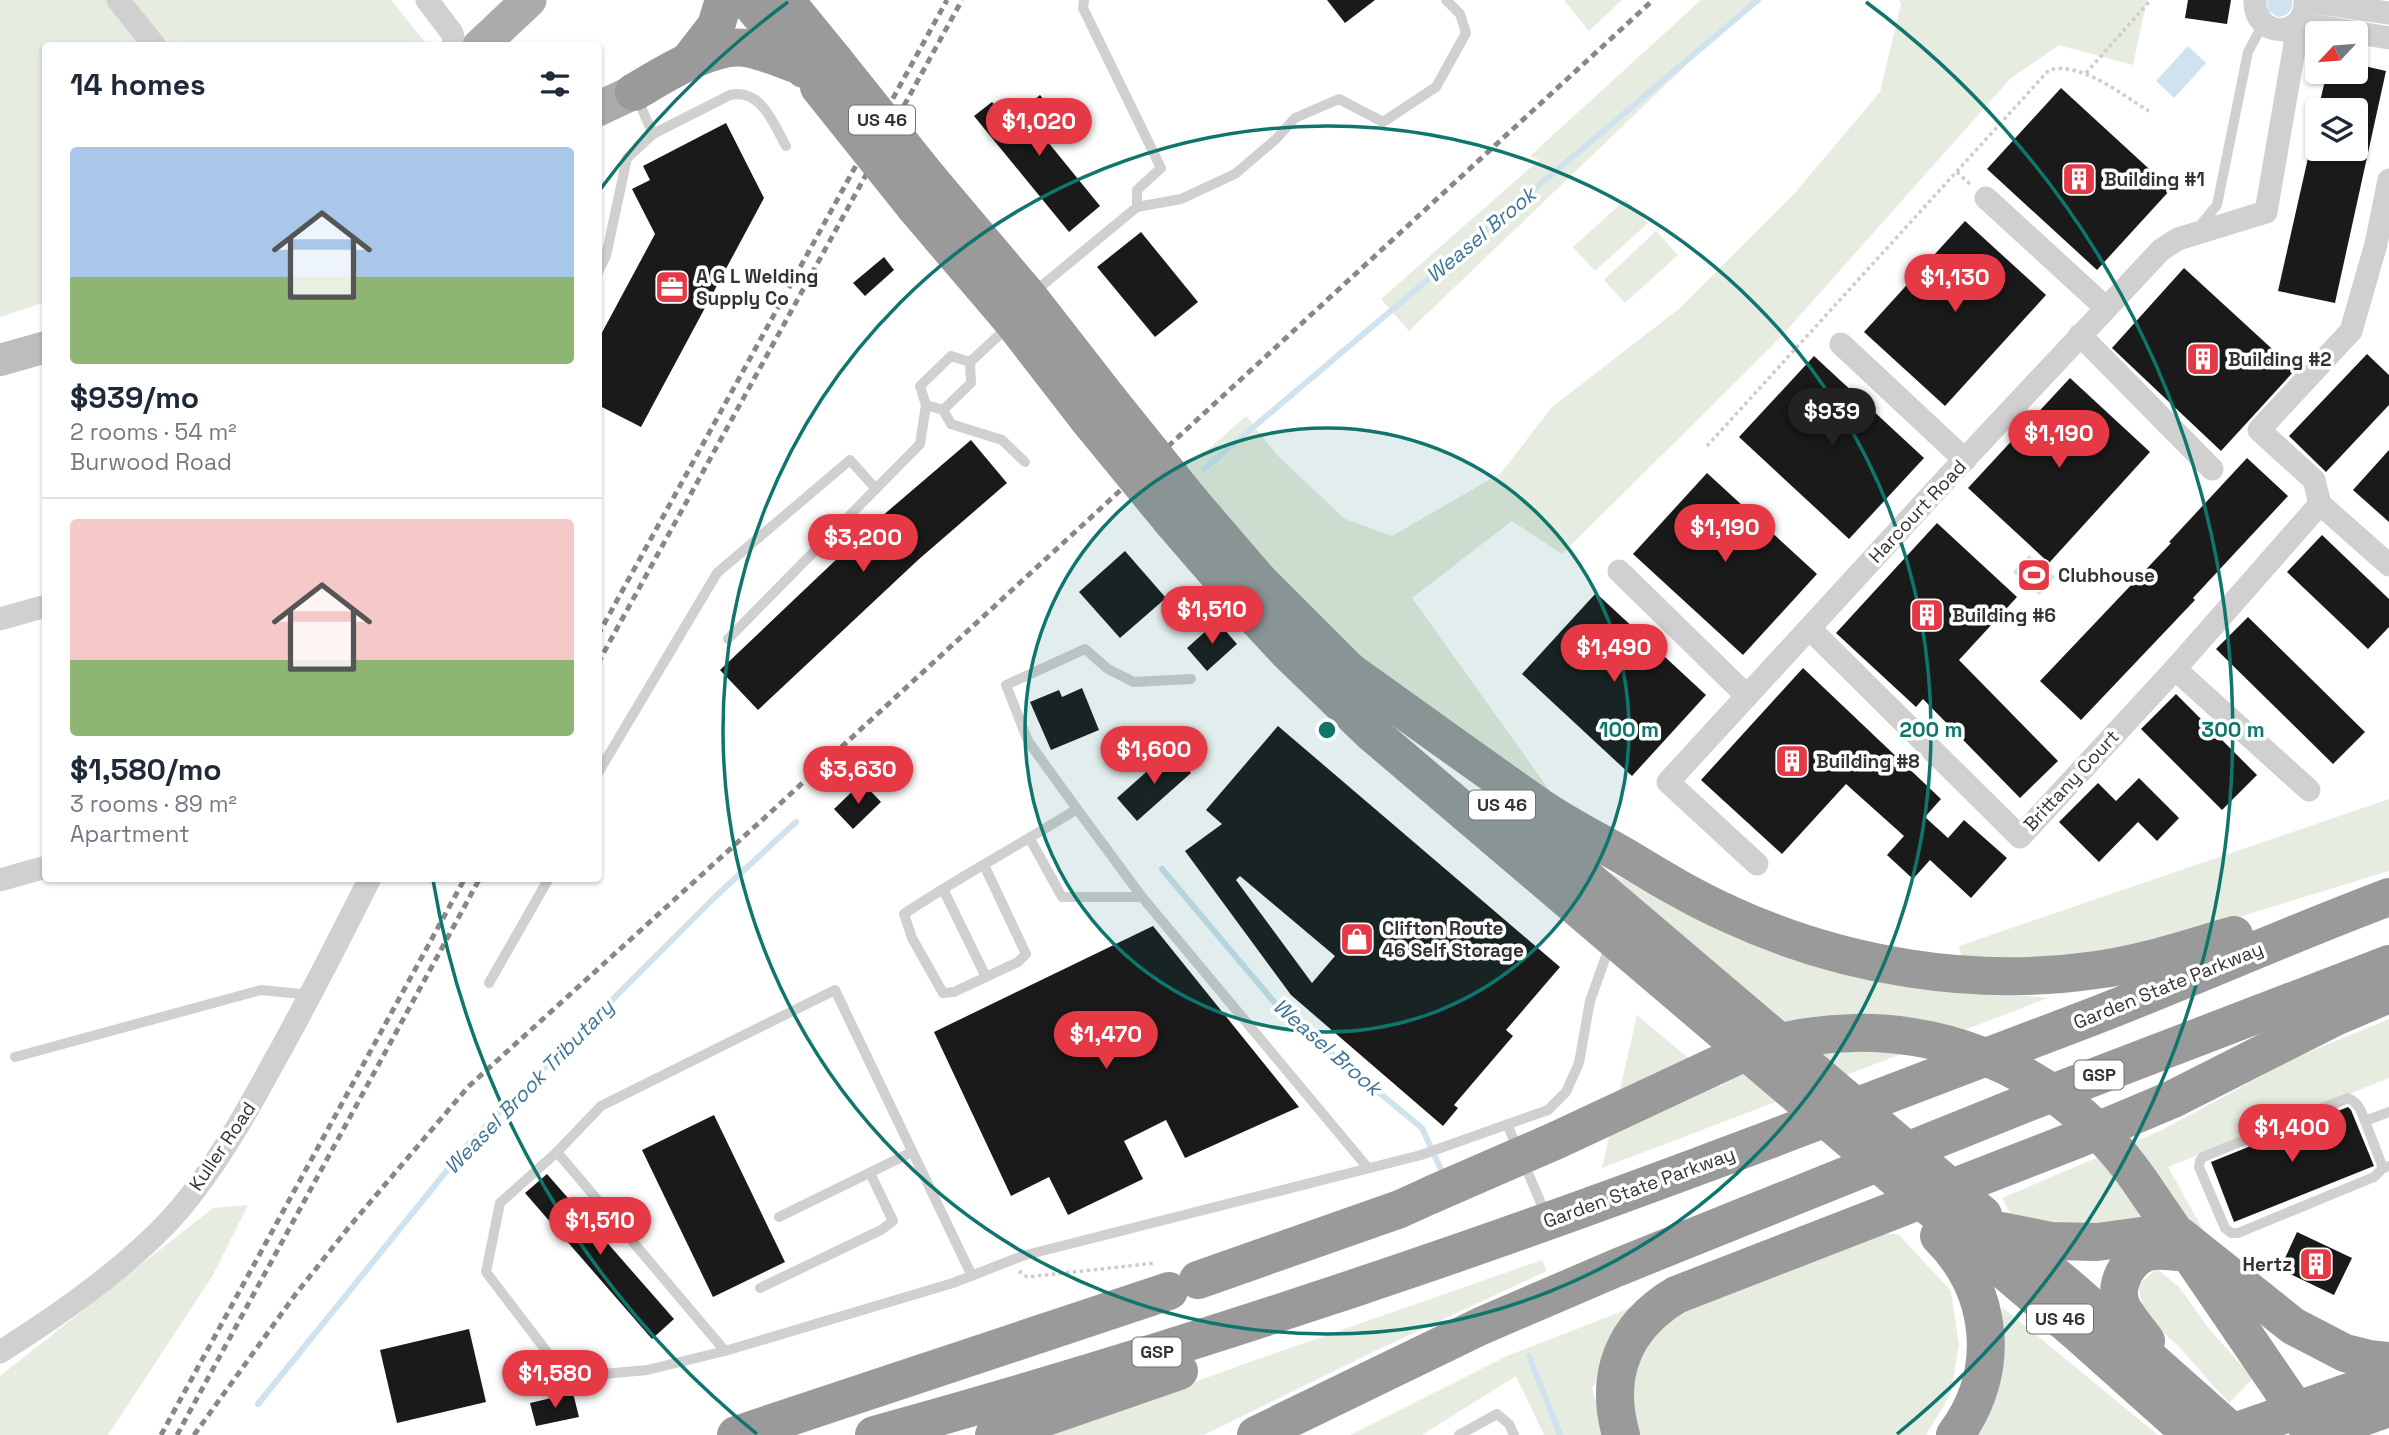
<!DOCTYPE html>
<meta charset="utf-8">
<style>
body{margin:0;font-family:"Space Grotesk",sans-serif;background:#f2f2f3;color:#1f2937;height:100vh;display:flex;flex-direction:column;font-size:26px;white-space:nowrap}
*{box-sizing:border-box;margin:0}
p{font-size:23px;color:#747a83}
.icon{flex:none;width:38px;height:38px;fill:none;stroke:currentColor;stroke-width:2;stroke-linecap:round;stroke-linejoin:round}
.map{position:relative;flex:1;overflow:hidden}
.panel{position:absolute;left:42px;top:42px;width:560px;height:840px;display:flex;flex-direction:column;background:#fff;border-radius:7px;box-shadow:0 2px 5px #0004}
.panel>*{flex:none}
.needle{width:46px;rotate:244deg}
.controls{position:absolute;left:2305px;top:21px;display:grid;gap:14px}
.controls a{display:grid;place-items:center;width:63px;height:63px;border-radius:7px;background:#fff;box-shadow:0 2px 5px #0004;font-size:35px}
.price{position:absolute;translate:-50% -60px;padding:0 16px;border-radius:24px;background:#e63946;color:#fff;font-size:23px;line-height:46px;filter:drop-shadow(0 2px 4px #0008)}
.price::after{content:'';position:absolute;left:50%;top:42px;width:21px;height:16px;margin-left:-10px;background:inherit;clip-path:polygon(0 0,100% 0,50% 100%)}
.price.current{background:#222;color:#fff}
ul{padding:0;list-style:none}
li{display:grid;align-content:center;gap:14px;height:371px;padding:0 28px}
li+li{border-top:2px solid #e0e1e3}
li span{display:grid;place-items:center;height:217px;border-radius:7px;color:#555}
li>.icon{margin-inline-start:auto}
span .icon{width:126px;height:126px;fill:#fffc;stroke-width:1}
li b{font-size:30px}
h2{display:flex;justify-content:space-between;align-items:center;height:84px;padding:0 28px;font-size:30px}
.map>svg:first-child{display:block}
.green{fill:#e6ecdf}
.water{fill:#cfe2ee}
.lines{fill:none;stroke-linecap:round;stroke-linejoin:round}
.stream{stroke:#cfe2ee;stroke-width:6}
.building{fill:#1a1a1a;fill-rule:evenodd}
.path{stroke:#cdcdcd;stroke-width:3.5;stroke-dasharray:3.5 3.5;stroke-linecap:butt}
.lane{stroke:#d0d0d0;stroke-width:10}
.street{stroke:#d0d0d0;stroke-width:23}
.secondary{stroke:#bdbdbd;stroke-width:32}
.primary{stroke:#ababab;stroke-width:35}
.highway{stroke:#9a9a9a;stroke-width:38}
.rail{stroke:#888;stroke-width:5;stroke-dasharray:7 5;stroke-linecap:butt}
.highway-bridge{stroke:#9a9a9a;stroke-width:38}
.ring{fill:none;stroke:#0f766e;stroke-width:3.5}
.labels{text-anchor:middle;stroke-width:7;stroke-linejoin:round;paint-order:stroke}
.shield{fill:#fff;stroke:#707070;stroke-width:2}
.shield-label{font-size:18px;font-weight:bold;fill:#333}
.poi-label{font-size:19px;font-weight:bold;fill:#333;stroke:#fff;text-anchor:start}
.street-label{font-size:19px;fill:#333;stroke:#fff}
.water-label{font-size:21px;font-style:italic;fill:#3f7597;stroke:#fff}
.centre{fill:#0f766e;stroke:#fff;stroke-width:3.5}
.ring-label{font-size:21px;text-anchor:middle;font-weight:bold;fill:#0f766e;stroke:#fff;stroke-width:7;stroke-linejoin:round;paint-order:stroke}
</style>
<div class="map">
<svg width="2389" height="1435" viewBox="0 0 2389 1435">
<rect width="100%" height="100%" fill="#fff"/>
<g class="green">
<polygon points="0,0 391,0 426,43 424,46 46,46 45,302 0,317"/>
<polygon points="1564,0 1622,0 1589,31"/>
<polygon points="1701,0 1754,0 1409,331 1381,299 1539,160 1530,156"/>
<polygon points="1899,0 2147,0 2133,65 2059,45 2010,79 1777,341 1562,554 1512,521 1412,598 1552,794 1415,704 1305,612 1178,469 1203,454 1246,416 1278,456 1345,519 1392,536 1501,473 1552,407 1680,308 1794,194 1880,92 1901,4"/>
<polygon points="1626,199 1648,223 1595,271 1573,247"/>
<polygon points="1656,231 1678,255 1625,303 1604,280"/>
<polygon points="2389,799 2389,871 2085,964 1963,964 1959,946"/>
<polygon points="1589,863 1789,956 1903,982 2048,998 1602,1168 1637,1015 1721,1086 1784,1023"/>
<polygon points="2389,1019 2389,1078 2168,1167 2203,1230 2019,1229 2002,1198 2162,1130 2297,1057"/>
<polygon points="248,1205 213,1275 108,1435 0,1435 0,1376 213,1208"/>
<polygon points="1866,1234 1898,1234 1951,1291 1959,1346 1950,1395 1926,1435 1634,1435 1622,1383 1637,1339 1676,1308"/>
<polygon points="1542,1260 1547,1271 1377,1350 1204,1435 1050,1435 1244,1364"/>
<polygon points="2157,1269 2180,1288 2209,1329 2253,1378 2229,1403 2180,1348 2144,1314 2138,1285"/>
<polygon points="1638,1305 1592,1388 1605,1435 1544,1435 1516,1376 1422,1435 1350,1435 1507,1356"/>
<polygon points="2002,1307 2158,1435 1977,1435 2004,1355"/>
</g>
<g class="water">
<path d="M2267 0H2292C2294 10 2288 16 2278 17L2268 11Z"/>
<polygon points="2188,46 2206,63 2174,98 2156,81"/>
<polygon points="2029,555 2055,577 2039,595 2013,572"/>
</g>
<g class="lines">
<g class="stream">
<polyline points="1204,469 1758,0"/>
<polyline points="1162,869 1285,1015 1422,1128 1444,1176"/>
<polyline points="1529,1356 1560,1435"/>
<polyline points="258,1404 470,1142 716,896 796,822"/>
</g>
</g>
<g class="building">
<polygon points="1327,0 1375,0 1345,23"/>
<polygon points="2188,0 2231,0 2227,24 2185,18"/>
<polygon points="2356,64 2386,71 2335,303 2278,291 2310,149 2356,149 2356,110 2318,110 2327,72 2356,72"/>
<polygon points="2061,88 2171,189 2097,270 1987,169"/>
<polygon points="1040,95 1061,121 1043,136 1100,206 1069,232 974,116 992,102 1003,114 1016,103 1022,110"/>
<polygon points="726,123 764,198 641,427 598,405 598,340 655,234 632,189 650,180 643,166"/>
<polygon points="1965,221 2046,295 1945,406 1864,332"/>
<polygon points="1141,232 1198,302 1155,337 1097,267"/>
<polygon points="884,257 894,270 865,296 853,283"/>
<polygon points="2184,268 2295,370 2221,451 2112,348"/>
<polygon points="2367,354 2389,375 2389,405 2326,472 2289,436"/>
<polygon points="1814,356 1924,458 1849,539 1739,437"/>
<polygon points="2070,378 2150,452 2049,563 1968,488"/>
<polygon points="971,440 1007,483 918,560 758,710 720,670 881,517"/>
<polygon points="2389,450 2389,522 2353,490"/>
<polygon points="2247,458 2288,496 2193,598 2195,600 2081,720 2040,681 2171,543 2169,542"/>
<polygon points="1707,473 1817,574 1743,655 1633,554"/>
<polygon points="1937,523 2017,597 1959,660 2058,761 2020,798 1923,699 1916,707 1836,633"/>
<polygon points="2322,535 2389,599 2389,627 2368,649 2287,572"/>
<polygon points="1125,551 1166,598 1120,638 1079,592"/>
<polygon points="1596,593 1706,695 1632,776 1522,674"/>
<polygon points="2248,617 2365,732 2333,764 2216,649"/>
<polygon points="1217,621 1237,644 1207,671 1187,648"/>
<polygon points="1803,668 1941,799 1925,817 1948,838 1964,820 2007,858 1971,898 1930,860 1913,879 1887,855 1904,836 1846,784 1782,854 1701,780"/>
<polygon points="1082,688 1099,730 1051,750 1030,702 1059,690 1062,697"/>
<polygon points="2176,694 2257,775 2222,810 2141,729"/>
<path d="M1278 726 1560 967 1506 1030 1513 1036 1454 1105 1458 1108 1443 1126 1291 995 1185 851 1222 824 1206 810ZM1240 876 1335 956 1312 983 1236 880Z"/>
<polygon points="1171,750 1191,773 1137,821 1117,798"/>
<polygon points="2139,778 2179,818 2157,841 2138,822 2099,862 2059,822 2098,783 2116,801"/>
<polygon points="862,782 881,802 853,829 834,809"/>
<polygon points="1153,926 1299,1107 1185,1158 1166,1120 1124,1141 1143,1179 1068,1215 1049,1177 1011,1196 934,1032"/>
<polygon points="2348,1107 2351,1110 2374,1166 2234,1222 2211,1162"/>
<polygon points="714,1115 785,1262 713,1297 642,1150"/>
<polygon points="547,1174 674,1319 652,1339 525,1193"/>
<polygon points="2297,1232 2352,1258 2334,1295 2280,1269"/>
<polygon points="469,1329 486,1402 397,1423 380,1350"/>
<polygon points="573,1393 579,1417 536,1426 530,1403"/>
</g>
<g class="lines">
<g class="path">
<polyline points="2086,73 2149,2"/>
<polyline points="1957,172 1971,185"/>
<path d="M1707 446 2049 70C2081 61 2122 95 2149 111"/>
<polyline points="1019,1271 1027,1277 1156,1263"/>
</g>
<g class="lane">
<polyline points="1084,0 1083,8 1161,168 1137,190 1137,207"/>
<path d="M637 98 653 134 730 95C761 88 773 123 786 146"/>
<polyline points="2198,228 2217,205 2248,52 2263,24"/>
<polyline points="598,272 606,256 627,158 653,134"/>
<polyline points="1033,293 1137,207 1181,199 1235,174 1275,140 1295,118 1339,99 1383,122 1436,87 1466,33 1460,14 1446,0"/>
<polyline points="970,362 951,356 920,386 926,405 943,410 971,383 970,362 1009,326"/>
<polyline points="943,410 951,424 1002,440 1025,462"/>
<polyline points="728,639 920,444 926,405"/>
<polyline points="598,773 717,573 850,460 876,489"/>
<polyline points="1077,809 1028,741 1006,685 1085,649 1108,669 1134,682 1191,679"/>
<polyline points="1030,839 1062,897 1142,897"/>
<path d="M984 865 1026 954 1018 962 954 992 943 993 912 938 904 914C960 876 1020 845 1077 809L1142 897 1368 1168"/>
<polyline points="943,889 986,977"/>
<polyline points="489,983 549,878"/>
<polyline points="15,1057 261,990 312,995"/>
<polyline points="2389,1112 2365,1121 2383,1168 2389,1166"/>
<path d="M2365 1121C2361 1111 2359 1103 2348 1098L2203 1157 2200 1161 2199 1167 2225 1228 2231 1233H2238L2374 1177 2383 1168"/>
<polyline points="1507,1124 1546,1215"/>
<polyline points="557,1152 500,1203 486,1272 557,1365 592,1375 647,1370 725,1351"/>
<polyline points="779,1217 912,1152"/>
<polyline points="972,1276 835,990 601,1106 557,1152 725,1351 953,1283 1022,1256 1421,1155 1548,1110 1566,1092 1579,1063 1590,1001 1610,945"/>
<polyline points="760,1288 881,1230 893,1221 870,1173"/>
<polyline points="1459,1435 1497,1414 1509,1424 1514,1435"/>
</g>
<g class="street">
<polyline points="118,0 155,46"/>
<polyline points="427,0 452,33 455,46"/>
<path d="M2255 0C2253 39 2307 40 2305 0"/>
<polyline points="2306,1 2389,13"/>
<polyline points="2299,23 2389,38"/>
<polyline points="2389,180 2376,244 2351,331 2259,430 2314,480 2320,504 2389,565"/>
<polyline points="1986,198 2106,308"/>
<polyline points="2080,335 2212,469"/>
<polyline points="1841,344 1965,460"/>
<polyline points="1619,571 1747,696"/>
<polyline points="0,619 46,606"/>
<polyline points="1810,629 2020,837 2175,669 2320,504"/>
<polyline points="2175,669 2309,790"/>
<polyline points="1757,864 1668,782 1949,476 2161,250 2178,239 2266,212 2295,44 2291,27"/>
<polyline points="0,880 46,867"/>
<path d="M0 1352C59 1315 133 1263 179 1210 216 1166 244 1117 271 1067 306 1005 338 942 370 878"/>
</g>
<polyline class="secondary" points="0,360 46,347"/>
<g class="primary">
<polyline points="480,46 529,0"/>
<polyline points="598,109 634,92"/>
</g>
<g class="highway">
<polyline points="748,0 804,69"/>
<polyline points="785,0 834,60"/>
<polyline points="689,61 716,26 724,0"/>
<path d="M634 92C662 76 712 43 745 48 764 51 784 60 802 66"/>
<polyline points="930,180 1028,296 1109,400"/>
<polyline points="915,207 1013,322 1088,419"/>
<polyline points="1191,502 1259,581 1365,687"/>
<polyline points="1171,520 1248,609 1288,652 1372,733 1802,1099"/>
<path d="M1346 669C1411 715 1475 762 1540 807 1568 826 1598 841 1627 858 1660 878 1693 898 1729 914 1841 966 1973 988 2096 970 2143 964 2188 948 2234 935"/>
<polyline points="1503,807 1832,1087"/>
<polyline points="1952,1226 2079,1334 2192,1435"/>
<polyline points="2002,1231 2051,1241 2097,1242 2149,1235 2180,1236 2293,1326 2345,1353 2369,1359 2389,1361"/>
<polyline points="2004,1233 2071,1289 2198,1402"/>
<path d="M1939 1236C1994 1291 2002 1372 1955 1435"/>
<polyline points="1198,1280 1400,1209 1433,1194"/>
<path d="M2146 1341C2138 1330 2129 1320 2123 1309 2112 1289 2125 1262 2145 1253 2156 1249 2167 1251 2178 1252"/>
<polyline points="736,1435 1169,1291"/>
<path d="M874 1435C1063 1383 1251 1324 1437 1260 1656 1185 1873 1100 2089 1018 2190 979 2288 935 2389 897"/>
<polyline points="994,1435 1179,1371"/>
<polyline points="1256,1435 1481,1326 1616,1268 2029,1102 2389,964"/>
<path d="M1621 1435C1604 1375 1623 1327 1676 1295L2078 1139 2173 1099 2335 1017 2389 994"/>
<polyline points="2226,1435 2389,1378"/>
<polyline points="2311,1435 2389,1408"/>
</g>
<g class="rail">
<polyline points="598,635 947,0"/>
<polyline points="598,663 962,0"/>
<polyline points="161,1435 465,878"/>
<polyline points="177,1435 480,878"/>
<polyline points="194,1435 295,1295 349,1227 468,1087 772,811 1653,0"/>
</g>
<g class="highway-bridge">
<polyline points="834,60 930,180"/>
<polyline points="819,87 915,207"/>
<polyline points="1109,400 1191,502"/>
<polyline points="1088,419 1171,520"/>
<polyline points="1832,1087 1983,1215"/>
<polyline points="1802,1099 1952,1226"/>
<path d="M1433 1194 1557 1140 1743 1053C1892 1001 2049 1052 2139 1180L2313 1435"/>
<polyline points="2198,1402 2235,1435"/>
</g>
</g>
<circle cx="1327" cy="730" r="302" fill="#0f766e" fill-opacity=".12"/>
<g class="ring">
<circle cx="1327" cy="730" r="302"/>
<circle cx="1327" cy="730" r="604"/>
<path d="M757 1434A906 906 0 0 1 433 880M599 191A906 906 0 0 1 788 2M1866 2A906 906 0 0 1 1897 1434"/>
</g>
<defs>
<g id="building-square" transform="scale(1.75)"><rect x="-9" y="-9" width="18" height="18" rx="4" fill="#e63946" stroke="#fff"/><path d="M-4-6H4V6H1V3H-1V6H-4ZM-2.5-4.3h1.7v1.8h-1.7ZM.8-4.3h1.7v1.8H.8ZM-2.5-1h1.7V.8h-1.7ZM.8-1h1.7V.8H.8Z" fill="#fff"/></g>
<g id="office-square" transform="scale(1.75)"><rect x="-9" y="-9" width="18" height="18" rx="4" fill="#e63946" stroke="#fff"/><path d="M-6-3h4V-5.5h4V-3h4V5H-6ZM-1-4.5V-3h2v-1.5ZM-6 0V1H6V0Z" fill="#fff"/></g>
<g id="stadium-square" transform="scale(1.75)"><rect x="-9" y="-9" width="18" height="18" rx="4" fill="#e63946" stroke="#fff"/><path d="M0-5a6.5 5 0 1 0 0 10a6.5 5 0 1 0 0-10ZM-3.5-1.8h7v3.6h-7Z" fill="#fff"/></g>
<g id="shop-square" transform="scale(1.75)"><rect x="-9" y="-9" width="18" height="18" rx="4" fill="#e63946" stroke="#fff"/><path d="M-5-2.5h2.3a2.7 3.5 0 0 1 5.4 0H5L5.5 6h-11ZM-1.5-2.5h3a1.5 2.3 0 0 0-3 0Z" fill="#fff"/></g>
</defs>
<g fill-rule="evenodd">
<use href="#building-square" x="2079" y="179"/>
<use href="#office-square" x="672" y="287"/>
<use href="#building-square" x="2203" y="359"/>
<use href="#stadium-square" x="2034" y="575"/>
<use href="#building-square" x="1927" y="615"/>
<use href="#building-square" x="1792" y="761"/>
<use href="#shop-square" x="1357" y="939"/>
<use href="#building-square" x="2316" y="1264"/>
</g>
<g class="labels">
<g class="shield">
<rect x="849" y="105.5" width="66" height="29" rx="5"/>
<rect x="1469" y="790.5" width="66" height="29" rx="5"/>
<rect x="2074.5" y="1060.5" width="49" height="29" rx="5"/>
<rect x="2027" y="1304.5" width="66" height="29" rx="5"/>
<rect x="1132.5" y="1337.5" width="49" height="29" rx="5"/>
</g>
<g class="shield-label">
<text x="882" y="126">US 46</text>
<text x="1502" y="811">US 46</text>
<text x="2099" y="1081">GSP</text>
<text x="2060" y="1325">US 46</text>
<text x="1157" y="1358">GSP</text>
</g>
<g class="poi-label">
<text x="2104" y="186">Building #1</text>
<text x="696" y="283">A G L Welding<tspan x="696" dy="22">Supply Co</tspan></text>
<text x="2228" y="366">Building #2</text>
<text x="2058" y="582">Clubhouse</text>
<text x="1952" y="622">Building #6</text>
<text x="1816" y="768">Building #8</text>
<text x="1382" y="935">Clifton Route<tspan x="1382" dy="22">46 Self Storage</tspan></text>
<text x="2292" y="1271" text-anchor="end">Hertz</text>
</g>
<g class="street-label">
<text transform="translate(1917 511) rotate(-47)" y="7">Harcourt Road</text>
<text transform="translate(2071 780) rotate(-47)" y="7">Brittany Court</text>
<text transform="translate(2168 985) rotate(-22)" y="7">Garden State Parkway</text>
<text transform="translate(222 1146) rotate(-56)" y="7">Kuller Road</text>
<text transform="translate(1639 1187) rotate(-20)" y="7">Garden State Parkway</text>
</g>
<g class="water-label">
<text transform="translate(1481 235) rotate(-40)" y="7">Weasel Brook</text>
<text transform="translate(1327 1047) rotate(41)" y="7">Weasel Brook</text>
<text transform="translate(529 1087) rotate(-46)" y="7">Weasel Brook Tributary</text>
</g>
</g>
<circle cx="1327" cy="730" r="10" class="centre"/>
<g class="ring-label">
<text x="1629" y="737">100 m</text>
<text x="1931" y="737">200 m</text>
<text x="2233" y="737">300 m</text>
</g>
</svg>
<div class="controls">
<a><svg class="needle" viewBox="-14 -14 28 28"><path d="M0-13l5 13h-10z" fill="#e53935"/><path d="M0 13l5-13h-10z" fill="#747a83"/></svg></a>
<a><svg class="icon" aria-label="layers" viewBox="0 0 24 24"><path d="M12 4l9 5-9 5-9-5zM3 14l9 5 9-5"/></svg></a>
</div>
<b class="price" style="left:1039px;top:158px">$1,020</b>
<b class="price" style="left:1955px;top:314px">$1,130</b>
<b class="price current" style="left:1832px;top:448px">$939</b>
<b class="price" style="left:2059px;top:470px">$1,190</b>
<b class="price" style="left:1725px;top:564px">$1,190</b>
<b class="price" style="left:863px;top:574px">$3,200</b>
<b class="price" style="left:1212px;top:646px">$1,510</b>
<b class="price" style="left:1614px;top:684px">$1,490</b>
<b class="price" style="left:1154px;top:786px">$1,600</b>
<b class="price" style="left:858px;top:806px">$3,630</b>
<b class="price" style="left:1106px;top:1071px">$1,470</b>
<b class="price" style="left:2292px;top:1164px">$1,400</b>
<b class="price" style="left:600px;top:1257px">$1,510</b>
<b class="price" style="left:555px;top:1410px">$1,580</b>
<section class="panel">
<h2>14 homes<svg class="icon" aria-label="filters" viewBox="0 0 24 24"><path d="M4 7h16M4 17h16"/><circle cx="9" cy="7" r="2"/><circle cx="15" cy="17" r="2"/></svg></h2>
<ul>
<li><span style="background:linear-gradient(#a9c7e8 60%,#8fb573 0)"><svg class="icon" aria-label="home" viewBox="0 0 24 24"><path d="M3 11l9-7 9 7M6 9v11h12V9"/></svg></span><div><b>$939/mo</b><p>2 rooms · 54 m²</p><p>Burwood Road</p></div></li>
<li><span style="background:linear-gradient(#f6c9c9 65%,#8fb573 0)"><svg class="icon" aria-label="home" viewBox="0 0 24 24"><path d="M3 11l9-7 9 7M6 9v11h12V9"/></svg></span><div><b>$1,580/mo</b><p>3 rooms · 89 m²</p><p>Apartment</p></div></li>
</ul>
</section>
</div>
